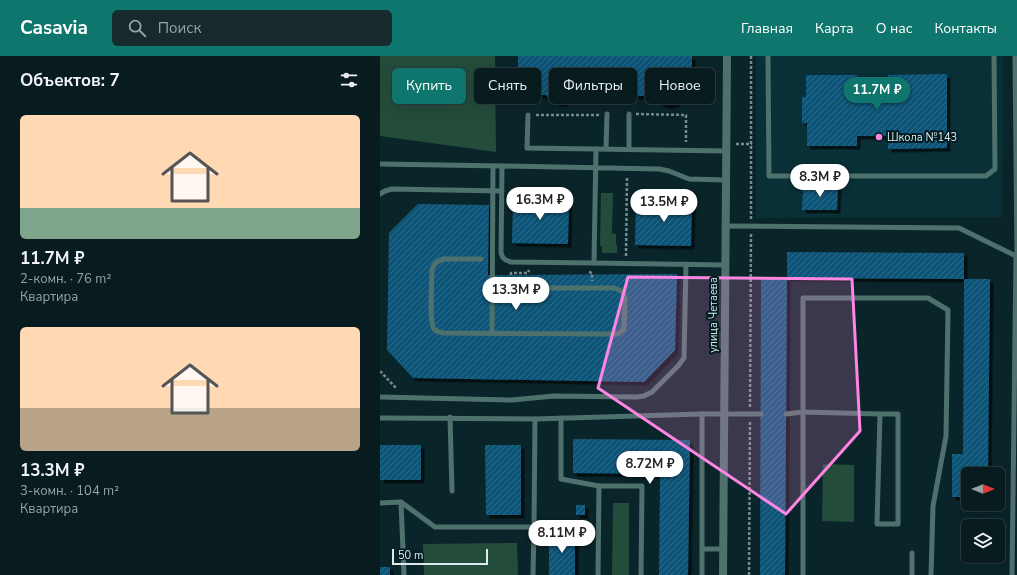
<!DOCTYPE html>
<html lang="ru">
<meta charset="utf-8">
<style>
body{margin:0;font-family:"Nunito Sans",sans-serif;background:#16292d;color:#f1f3f6;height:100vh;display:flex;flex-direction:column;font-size:15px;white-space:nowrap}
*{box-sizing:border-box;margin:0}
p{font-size:13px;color:#98a1a5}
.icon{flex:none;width:22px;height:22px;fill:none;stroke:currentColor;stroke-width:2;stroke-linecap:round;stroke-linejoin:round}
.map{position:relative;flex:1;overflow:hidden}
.drawer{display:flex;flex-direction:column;background:#081c20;width:380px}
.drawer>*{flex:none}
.guide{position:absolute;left:12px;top:12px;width:380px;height:36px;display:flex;gap:8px}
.needle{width:26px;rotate:90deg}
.tools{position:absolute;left:581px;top:411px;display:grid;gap:8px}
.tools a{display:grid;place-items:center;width:44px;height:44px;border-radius:6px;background:#081c20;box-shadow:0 4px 16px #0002,0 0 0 1px #293a3e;font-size:20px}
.scale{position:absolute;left:12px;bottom:10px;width:96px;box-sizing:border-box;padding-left:4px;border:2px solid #dbeaee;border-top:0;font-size:11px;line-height:14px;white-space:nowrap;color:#dbeaee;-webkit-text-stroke:3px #021b20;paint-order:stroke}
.price{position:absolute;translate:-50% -34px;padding:0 9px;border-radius:14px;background:#fff;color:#222;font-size:13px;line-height:26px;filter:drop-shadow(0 1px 2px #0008)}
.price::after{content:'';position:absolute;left:50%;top:24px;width:12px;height:9px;margin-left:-6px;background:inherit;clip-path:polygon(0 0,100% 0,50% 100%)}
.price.on{background:#0f766e;color:#fff}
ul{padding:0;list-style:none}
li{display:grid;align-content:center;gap:8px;height:212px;padding:0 20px}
li span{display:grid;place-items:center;height:124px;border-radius:6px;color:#555}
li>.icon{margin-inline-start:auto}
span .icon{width:72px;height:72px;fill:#fffc;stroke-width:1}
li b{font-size:17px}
h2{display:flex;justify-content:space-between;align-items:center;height:48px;padding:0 20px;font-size:17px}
.pill{padding:0 14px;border-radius:6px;background:#081c20;box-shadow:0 4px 16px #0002,0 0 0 1px #293a3e;font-size:14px;line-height:36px}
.pill.on{background:#0f766e;color:#fff}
header{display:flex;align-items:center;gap:24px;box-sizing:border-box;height:56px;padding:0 20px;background:#0f766e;color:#fff}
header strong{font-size:19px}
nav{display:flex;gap:22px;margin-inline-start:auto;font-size:14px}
.search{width:280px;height:36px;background:#16292d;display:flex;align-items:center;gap:10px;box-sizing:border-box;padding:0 14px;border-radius:6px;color:#98a1a5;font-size:15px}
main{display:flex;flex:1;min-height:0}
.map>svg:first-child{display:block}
.built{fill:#093037}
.park{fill:#244c3b}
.building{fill:url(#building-hatch);filter:url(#shadow)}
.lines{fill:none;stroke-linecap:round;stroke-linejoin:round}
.path{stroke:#778c90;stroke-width:2.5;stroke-dasharray:3 2;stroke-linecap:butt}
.service{stroke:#4f716d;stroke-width:5}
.minor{stroke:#4f716d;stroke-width:8}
.marked{fill:#fd86e2;fill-opacity:0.2;stroke:#fd86e2;stroke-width:3;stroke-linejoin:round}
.poi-dot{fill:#fd86e2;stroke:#021b20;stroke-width:1.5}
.labels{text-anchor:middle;stroke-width:4;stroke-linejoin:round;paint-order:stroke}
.poi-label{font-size:11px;fill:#dbeaee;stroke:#021b20;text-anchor:start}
.street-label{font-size:11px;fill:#dbeaee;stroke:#021b20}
</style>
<header>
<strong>Casavia</strong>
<div class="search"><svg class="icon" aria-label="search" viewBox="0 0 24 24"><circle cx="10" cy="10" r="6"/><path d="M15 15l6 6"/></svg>Поиск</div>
<nav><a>Главная</a><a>Карта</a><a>О нас</a><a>Контакты</a></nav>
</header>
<main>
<section class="drawer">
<h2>Объектов: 7<svg class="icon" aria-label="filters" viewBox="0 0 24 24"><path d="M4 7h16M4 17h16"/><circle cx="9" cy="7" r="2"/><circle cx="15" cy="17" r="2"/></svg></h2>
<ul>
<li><span style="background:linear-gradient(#ffd9b3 75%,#7fa58c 0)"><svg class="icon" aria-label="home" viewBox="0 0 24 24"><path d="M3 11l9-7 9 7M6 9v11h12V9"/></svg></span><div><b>11.7M ₽</b><p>2-комн. · 76 m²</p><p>Квартира</p></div></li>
<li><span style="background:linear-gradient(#ffd9b3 65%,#b9a48a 0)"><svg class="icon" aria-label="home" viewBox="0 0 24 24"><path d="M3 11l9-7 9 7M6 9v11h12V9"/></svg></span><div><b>13.3M ₽</b><p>3-комн. · 104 m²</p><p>Квартира</p></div></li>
</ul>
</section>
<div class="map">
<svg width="637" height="519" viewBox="0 0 637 519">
<defs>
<pattern id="building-hatch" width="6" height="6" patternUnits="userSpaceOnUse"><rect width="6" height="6" fill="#0f5478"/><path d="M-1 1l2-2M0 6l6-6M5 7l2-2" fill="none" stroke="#316d8c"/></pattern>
<filter id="shadow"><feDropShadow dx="3.5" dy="3.5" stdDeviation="0" flood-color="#0009"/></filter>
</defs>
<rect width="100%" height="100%" fill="#0a252a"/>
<polygon class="built" points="376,0 623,0 622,161 376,162"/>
<g class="park">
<polygon points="0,0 115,0 116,96 0,80"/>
<polygon points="221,137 233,137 232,177 236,178 236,189 237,189 237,197 222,197 222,190 220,190"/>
<polygon points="443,408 474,409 474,466 442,465"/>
<polygon points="233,447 249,447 249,519 232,519"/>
<polygon points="137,487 138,519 44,519 43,488"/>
</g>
<g class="building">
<polygon points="138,0 312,0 312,19 301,19 301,40 297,46 291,49 284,49 278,46 273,40 204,40 204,18 194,17 194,39 189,45 183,47 176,47 170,44 166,39 138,39"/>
<polygon points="567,18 567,92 508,93 508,80 477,80 477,90 427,90 427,67 422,67 422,41 426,41 426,19 477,19 477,26 508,26 508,19"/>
<polygon points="423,130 458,131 457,154 422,154"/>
<polygon points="133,142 189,143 188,188 132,187"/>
<polygon points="256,144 312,145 311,190 255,189"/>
<polygon points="38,148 109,149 108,219 297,218 295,294 264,326 33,322 7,294 9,177"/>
<polygon points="407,196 584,197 584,223 407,222 405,519 380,519 381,222 407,222"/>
<polygon points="584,223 610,223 608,418 588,418 588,441 572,441 572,398 583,398"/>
<polygon points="193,383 310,384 308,519 279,519 280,418 193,417"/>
<rect x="0" y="389" width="41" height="35"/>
<polygon points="105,389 141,389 141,459 106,459"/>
<rect x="196" y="449" width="9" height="10"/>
<rect x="169" y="476" width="26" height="43"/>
<rect x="0" y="511" width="10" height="8"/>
</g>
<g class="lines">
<g class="path">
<polyline points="256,58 306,59 306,86"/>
<polyline points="156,59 219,59"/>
<polyline points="356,88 372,88"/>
<polyline points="371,163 371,0"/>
<polyline points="246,200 247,121"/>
<polyline points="209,216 212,217 212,225"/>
<polyline points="131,224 131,217 148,217 149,214"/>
<polyline points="0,315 17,333"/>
<polyline points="370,351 371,178"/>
<polyline points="369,519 370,366"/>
</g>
<g class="service">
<polyline points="388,0 389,120 606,120 615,113 614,0"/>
<polyline points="635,0 637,200"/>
<polyline points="148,59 147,92 346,95"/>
<polyline points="226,92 227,58"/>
<path d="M216 93 214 207 131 206C124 204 122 202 121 196L122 110 279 113 289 115 309 123 345 124"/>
<polyline points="249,93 249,58"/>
<polyline points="0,108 122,110"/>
<polyline points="0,138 5,135 12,133 122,135"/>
<polyline points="345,170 579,172 636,200 632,519"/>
<path d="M101 203H64C57 205 54 207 52 214 52 225 49 267 54 273 57 276 60 276 63 277L233 278H238L244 273 245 241C243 235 240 234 234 232H112"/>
<polyline points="214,207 345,209"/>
<polyline points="112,277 113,110"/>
<polyline points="0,341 132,344 174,340 257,341 264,340 272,336 298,310 304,302 306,208"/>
<polyline points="406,358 423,356 500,358 497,468 518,468 518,358 500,358"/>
<polyline points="70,361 72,435"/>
<polyline points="0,362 155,363 154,471"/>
<polyline points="181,362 181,423 219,430"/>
<polyline points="155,363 322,358"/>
<polyline points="21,446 24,519"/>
<polyline points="0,447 21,446 55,471 154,471 153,519"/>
<polyline points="322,493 343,493"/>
<polyline points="532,497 532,519"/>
<polyline points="218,519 219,430 262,430 261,519"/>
<polyline points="322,519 322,358 381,358"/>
<polyline points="423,519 423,242 548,242 568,254 566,380 553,450 551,519"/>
</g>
<polyline class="minor" points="343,519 347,0"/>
</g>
<path class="marked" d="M248 221 472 223 480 375 406 458 218 332Z"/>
<circle class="poi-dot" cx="499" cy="81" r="4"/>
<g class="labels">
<g class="poi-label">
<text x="507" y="85">Школа №143</text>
</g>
<g class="street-label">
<text transform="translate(333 259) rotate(-90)" y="4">улица Четаева</text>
</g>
</g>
</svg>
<div class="tools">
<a><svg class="needle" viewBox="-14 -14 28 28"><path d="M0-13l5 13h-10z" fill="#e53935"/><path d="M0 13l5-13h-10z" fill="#98a1a5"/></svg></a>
<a><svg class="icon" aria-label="layers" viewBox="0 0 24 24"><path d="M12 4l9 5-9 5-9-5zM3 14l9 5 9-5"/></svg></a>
</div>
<div class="scale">50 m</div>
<b class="price on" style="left:497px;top:55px">11.7M ₽</b>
<b class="price" style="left:440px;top:142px">8.3M ₽</b>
<b class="price" style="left:160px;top:165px">16.3M ₽</b>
<b class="price" style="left:284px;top:167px">13.5M ₽</b>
<b class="price" style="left:136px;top:255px">13.3M ₽</b>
<b class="price" style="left:270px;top:429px">8.72M ₽</b>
<b class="price" style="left:182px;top:498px">8.11M ₽</b>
<div class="guide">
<a class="pill on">Купить</a>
<a class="pill">Снять</a>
<a class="pill">Фильтры</a>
<a class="pill">Новое</a>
</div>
</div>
</main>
